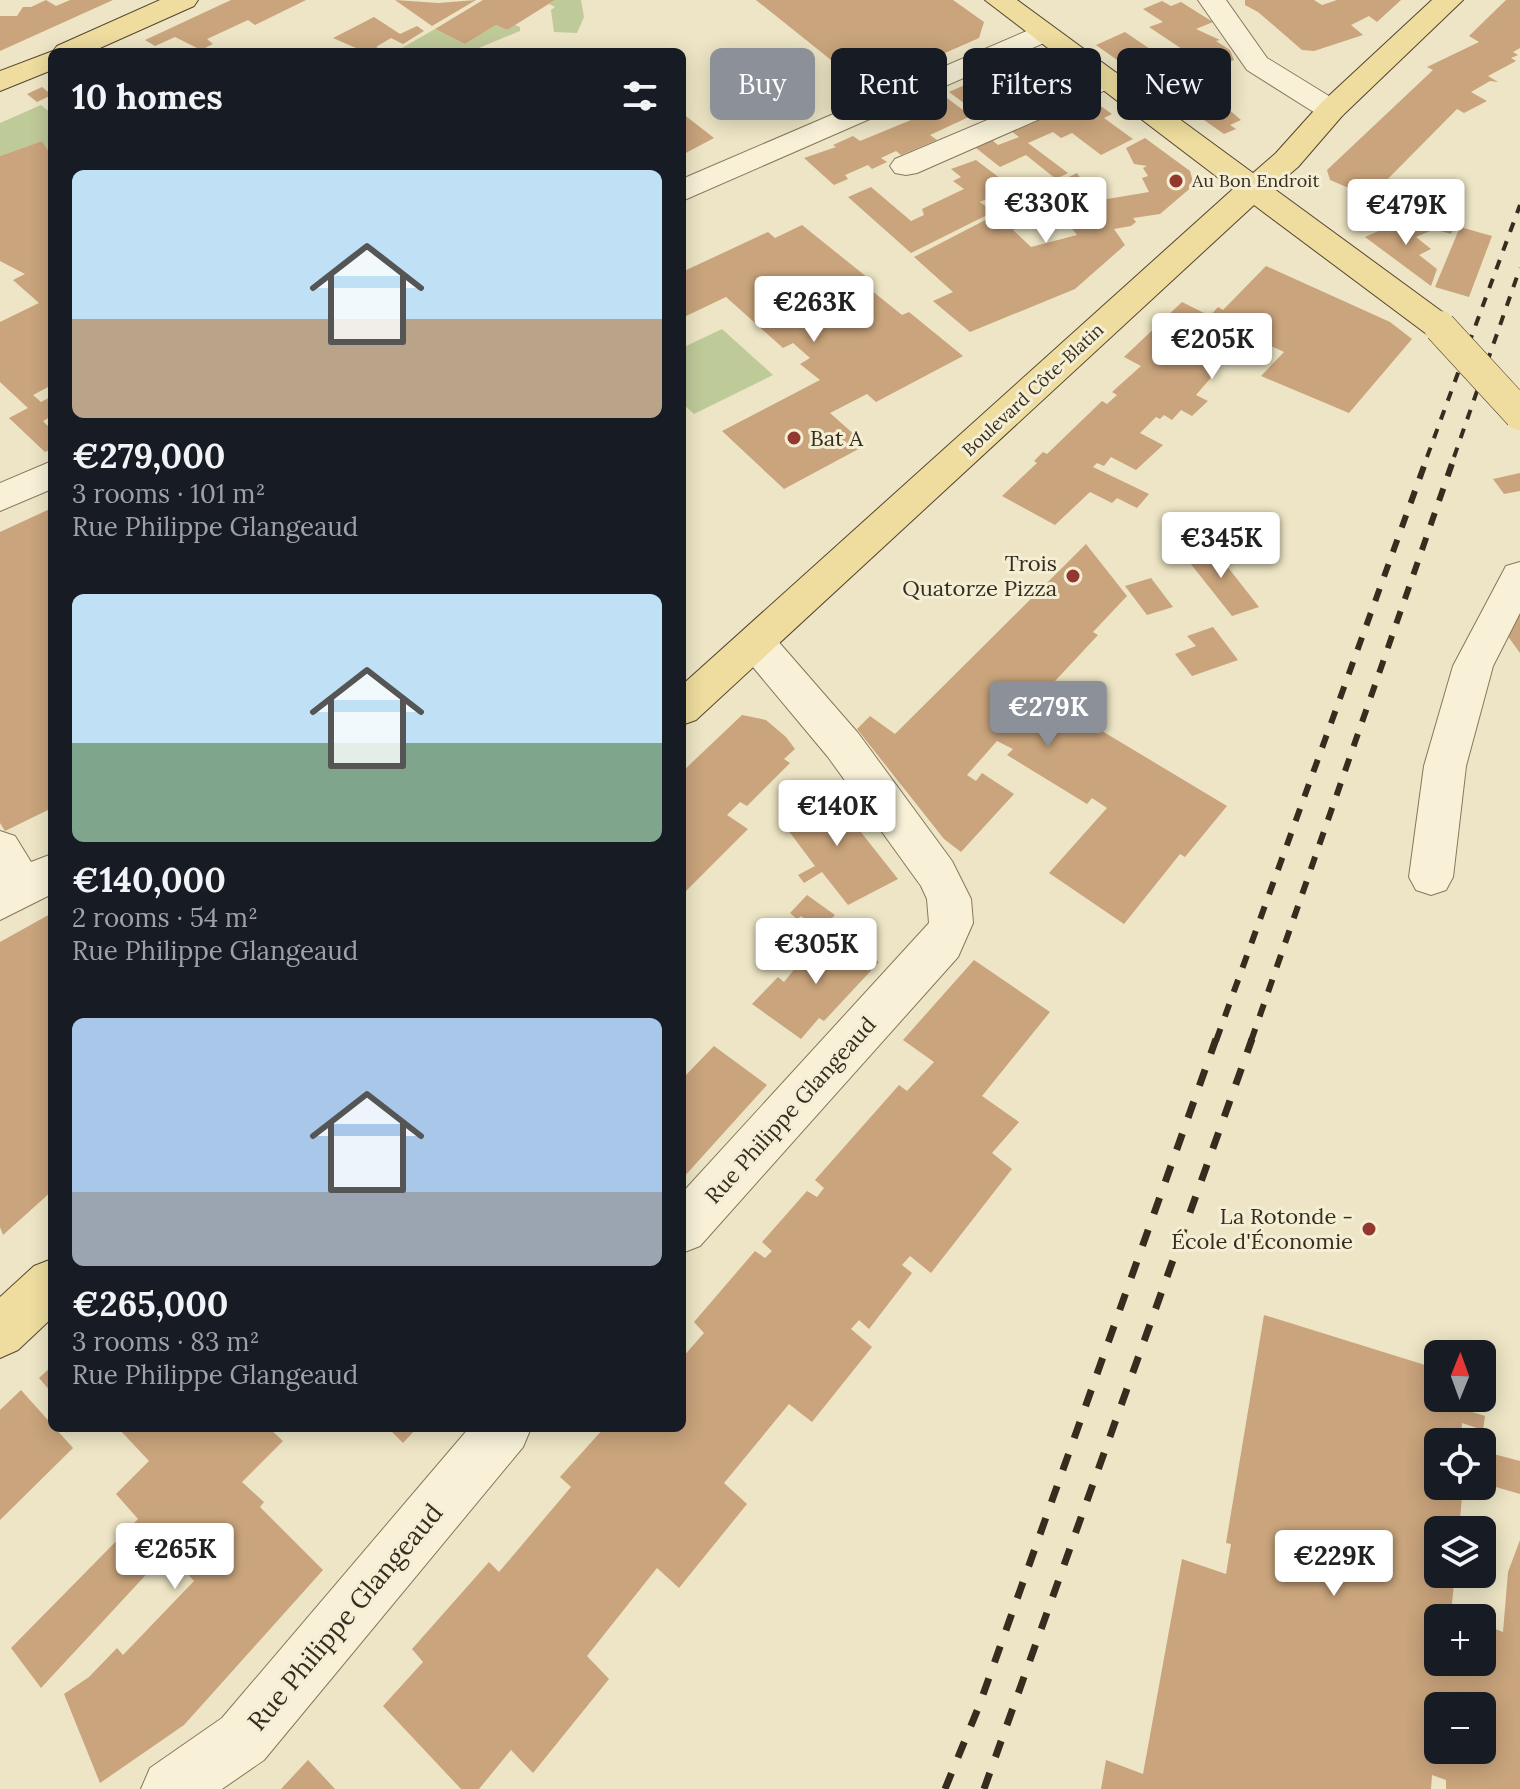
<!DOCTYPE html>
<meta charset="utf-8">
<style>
body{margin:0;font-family:Lora,serif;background:#242831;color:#f1f3f6;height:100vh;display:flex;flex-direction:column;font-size:30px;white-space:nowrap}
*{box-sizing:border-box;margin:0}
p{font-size:26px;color:#9ea1a6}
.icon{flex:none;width:44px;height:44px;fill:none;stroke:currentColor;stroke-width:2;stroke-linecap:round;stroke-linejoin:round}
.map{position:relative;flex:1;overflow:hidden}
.details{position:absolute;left:48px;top:48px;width:638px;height:1384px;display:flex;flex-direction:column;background:#171b24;border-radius:12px;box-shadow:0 4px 20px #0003}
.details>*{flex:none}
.guide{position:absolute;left:710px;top:48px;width:690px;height:72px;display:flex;gap:16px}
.needle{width:52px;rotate:1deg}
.tools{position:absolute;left:1424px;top:1340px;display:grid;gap:16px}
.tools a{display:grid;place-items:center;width:72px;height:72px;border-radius:12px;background:#171b24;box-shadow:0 4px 20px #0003;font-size:40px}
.price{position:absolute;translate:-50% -68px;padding:0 18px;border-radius:8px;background:#fff;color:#222;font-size:26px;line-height:52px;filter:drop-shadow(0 2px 4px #0008)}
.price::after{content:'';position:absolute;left:50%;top:48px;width:24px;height:18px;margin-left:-12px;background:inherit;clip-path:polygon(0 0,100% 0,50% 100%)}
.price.current{background:#8c9099;color:#fff}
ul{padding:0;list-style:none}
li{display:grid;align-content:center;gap:16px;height:424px;padding:0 24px}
li span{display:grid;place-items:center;height:248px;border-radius:12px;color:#555}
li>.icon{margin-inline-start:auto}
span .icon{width:144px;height:144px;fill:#fffc;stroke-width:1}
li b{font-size:34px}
h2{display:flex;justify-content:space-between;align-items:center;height:96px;padding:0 24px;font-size:34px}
.pill{padding:0 28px;border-radius:12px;background:#171b24;box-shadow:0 4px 20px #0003;font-size:28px;line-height:72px}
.pill.current{background:#8c9099;color:#fff}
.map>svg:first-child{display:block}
.green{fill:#bfca99}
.building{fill:#c9a47c;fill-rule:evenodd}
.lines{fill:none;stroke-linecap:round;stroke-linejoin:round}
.minor-casing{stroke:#87775c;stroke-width:2}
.major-casing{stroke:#554530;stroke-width:2}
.minor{fill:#f8f1d8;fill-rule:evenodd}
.major{fill:#eedd9e;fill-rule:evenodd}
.rail-far2{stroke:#372d1f;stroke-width:4;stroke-dasharray:10 10;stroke-linecap:butt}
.rail-far1{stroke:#372d1f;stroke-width:6;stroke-dasharray:13 13;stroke-linecap:butt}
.rail{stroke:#372d1f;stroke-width:7;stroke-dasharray:17 17;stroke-linecap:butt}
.major-bridge-casing{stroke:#554530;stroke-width:33;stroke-linecap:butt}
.major-bridge{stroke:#eedd9e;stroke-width:32}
.poi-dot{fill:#93382e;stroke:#f4eed4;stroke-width:3}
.labels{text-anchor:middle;stroke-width:6;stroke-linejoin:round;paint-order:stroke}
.far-poi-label{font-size:18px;fill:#372d1f;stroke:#f4eed4;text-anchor:start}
.far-street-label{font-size:18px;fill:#372d1f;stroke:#f4eed4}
.poi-label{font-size:22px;fill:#372d1f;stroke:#f4eed4;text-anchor:end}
.street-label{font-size:22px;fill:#372d1f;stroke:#f4eed4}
.near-street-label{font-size:26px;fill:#372d1f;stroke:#f4eed4}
</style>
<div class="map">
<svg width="1520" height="1789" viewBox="0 0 1520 1789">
<rect width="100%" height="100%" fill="#ede5c5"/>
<g class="green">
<polygon points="555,0 581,0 584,17 577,33 554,32 551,10 555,7 549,4"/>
<polygon points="496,25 507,30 515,25 520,27 520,31 469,52 395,52 435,29 465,44"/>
<polygon points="41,105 52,114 52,156 42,141 0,156 0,123"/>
<polygon points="722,329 773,375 694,414 682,403 682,348"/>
</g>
<g class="building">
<polygon points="46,0 56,6 70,0 113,0 0,51 0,16 17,16 23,7 31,7"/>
<polygon points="231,0 306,0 255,25 248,20 207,39 213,44 201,50 175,37 155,46 145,40"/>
<polygon points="395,0 438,3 476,0 432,26"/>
<polygon points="483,0 555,0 507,30 496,25 465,44 435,29"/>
<polygon points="756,0 953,0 984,22 979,38 866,88"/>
<polygon points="1245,0 1314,0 1322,5 1337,0 1401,0 1377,22 1369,16 1351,25 1363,35 1314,51 1302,50 1258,12 1245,5"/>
<polygon points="1506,0 1520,0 1520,48 1513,52 1518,55 1511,58 1516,61 1488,76 1498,82 1490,81 1471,92 1487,101 1464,113 1457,109 1370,197 1330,180 1327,170 1433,70 1427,67 1479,42 1469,36"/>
<polygon points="1162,1 1171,6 1181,2 1213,22 1196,29 1220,40 1216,41 1230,50 1234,60 1215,69 1205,62 1192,69 1216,85 1194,95 1183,88 1178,90 1159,76 1191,60 1176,51 1182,49 1149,27 1163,22 1143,9"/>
<polygon points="374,17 400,34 417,26 424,31 403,44 391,38 376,47 388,52 365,52 333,38"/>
<polygon points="1125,32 1150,49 1120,62 1096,45"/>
<polygon points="1016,62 1029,72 1044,65 1069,84 1040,96 1013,78 1009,80 1034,99 1023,103 1013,96 976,112 949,92"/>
<polygon points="42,87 52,95 37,102 27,94"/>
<polygon points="943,95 971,116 930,135 937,140 901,155 896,151 881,158 887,162 872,169 868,165 845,175 848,179 834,185 804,158 836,147 833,145 853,136 860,141 911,120 903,113"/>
<polygon points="1085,95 1112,114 1104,118 1133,139 1101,155 1072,133 1061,138 1053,132 1028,143 1068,173 1056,179 1026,155 1000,167 976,148 992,140 998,145 1019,137 1007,128"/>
<polygon points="1219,101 1241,120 1230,125 1236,129 1224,134 1194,113"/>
<polygon points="682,113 714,138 682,155"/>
<polygon points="1145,138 1190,171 1194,185 1160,214 1133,218 1136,222 1131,226 1114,229 1125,245 1075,289 970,332 933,301 953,292 914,257 1022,201 1037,219 1013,230 1031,247 1077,235 1056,209 1073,206 1057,183 1077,173 1095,201 1149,192 1142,178 1148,176 1143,168 1147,166 1134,164 1126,148"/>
<polygon points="42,141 52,156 52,385 33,395 41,402 52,396 52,416 43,421 52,430 52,449 45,452 9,418 28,408 0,382 0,322 39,303 13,280 25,274 0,261 0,156"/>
<polygon points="976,160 1001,179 986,186 997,194 980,202 993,212 911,253 848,197 871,187 911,221 924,215 922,209 964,189 953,181 961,177 951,169"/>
<polygon points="1443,195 1462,207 1451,234 1437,230 1440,224 1430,221"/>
<polygon points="1410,217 1430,231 1416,237 1431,249 1419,255 1437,269 1431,286 1365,237"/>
<polygon points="802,225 873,282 866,286 902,315 909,312 963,356 876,402 867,394 830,413 866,445 784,489 722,431 820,380 800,364 810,358 793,343 783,348 726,297 682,318 682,272 768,232 775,238"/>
<polygon points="1460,227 1492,236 1469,297 1435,287"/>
<polygon points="1266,266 1390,322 1412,339 1349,413 1261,376 1284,352 1248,335 1196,395 1208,401 1192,416 1181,410 1172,420 1164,415 1160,419 1156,417 1140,433 1163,445 1136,470 1111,457 1104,466 1097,463 1093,467 1149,494 1137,508 1117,498 1112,503 1090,492 1055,525 1002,496 1037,463 1034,461 1043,452 1047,454 1102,401 1107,404 1117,395 1112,392 1141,366 1124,357 1182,302 1210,316 1218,307 1223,310"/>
<polygon points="1520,473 1520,491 1504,494 1493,479"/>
<polygon points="52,508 52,808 5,831 0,823 0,532"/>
<polygon points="1213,543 1222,555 1219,556 1259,607 1232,616 1183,554"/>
<polygon points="1086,544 1127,596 1093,632 1098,635 1042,695 1227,806 1185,857 1180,854 1124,924 1049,873 1107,808 1092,798 1087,804 1007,755 1013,749 997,741 967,775 976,781 982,773 1014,794 961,852 944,839 857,729 870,716 895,734"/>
<polygon points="1151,578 1173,607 1147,615 1125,586"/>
<polygon points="1520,615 1520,653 1507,635 1516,616"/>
<polygon points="1213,627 1238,660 1192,676 1175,654 1196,646 1187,636"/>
<polygon points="742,715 766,720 786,737 795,749 784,759 790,763 747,806 740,802 727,815 748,829 682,895 682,772"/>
<polygon points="822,783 898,879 848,905 822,872 804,883 798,875 815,866 782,822 797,816 794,810"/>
<polygon points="807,895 835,915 820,930 801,916 797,919 790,913"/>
<polygon points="52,913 52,1191 3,1235 0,1227 0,942"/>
<polygon points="823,934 844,949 851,942 879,962 824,1021 819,1018 801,1039 752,1004 778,977 784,982"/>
<polygon points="974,960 1050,1012 982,1096 1019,1122 992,1153 1012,1169 931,1273 910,1256 902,1265 912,1273 869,1329 859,1320 851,1329 872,1347 812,1422 789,1404 724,1483 747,1504 679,1588 657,1568 587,1656 609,1679 533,1773 511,1750 479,1789 461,1789 383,1706 423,1662 412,1649 489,1562 499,1572 571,1487 560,1477 604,1428 682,1428 682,1358 704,1333 694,1322 755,1251 765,1258 772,1251 762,1242 807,1191 817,1197 824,1188 815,1180 899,1085 907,1091 934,1062 903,1040"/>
<polygon points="714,1046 767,1085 682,1179 682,1079"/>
<path d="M1264 1315 1438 1369V1398H1447V1404L1485 1416 1483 1430 1462 1423 1461 1442H1438V1486H1463L1459 1530H1438V1574H1455L1451 1613 1463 1618H1438V1662H1482V1624L1503 1632 1508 1572 1520 1540V1789H1446V1780L1432 1775 1431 1789H1101L1106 1760 1143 1774 1182 1559 1226 1574 1231 1544 1226 1543ZM1438 1706H1482V1750H1438Z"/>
<polygon points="52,1366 52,1393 39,1378"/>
<polygon points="21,1390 73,1448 0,1520 0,1410"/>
<polygon points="118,1428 269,1428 283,1441 242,1482 264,1502 260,1507 323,1570 184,1725 100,1783 64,1694 89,1677 117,1648 123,1655 194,1581 168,1551 41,1688 11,1648 138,1519 116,1494 149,1461"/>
<polygon points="388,1428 417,1428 403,1443"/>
<polygon points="1482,1451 1520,1461 1520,1494 1482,1483"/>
<polygon points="308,1760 335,1789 281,1789"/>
</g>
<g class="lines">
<g class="minor-casing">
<g id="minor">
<polygon points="1198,0 1226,0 1267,58 1342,104 1346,110 1342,116 1331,119 1320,116 1247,70"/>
<polygon points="1043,24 1053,27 1057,33 1053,39 682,201 682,179"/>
<polygon points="1106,70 1117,73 1121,79 1117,85 917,173 906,175 895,173 890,166 895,159"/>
<polygon points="52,461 52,489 0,511 0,483"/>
<polygon points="1520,562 1520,613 1493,666 1466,766 1453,877 1446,890 1431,895 1416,890 1409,877 1424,766 1453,666 1506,566"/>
<polygon points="756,628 770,632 858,733 952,861 971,899 973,923 958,957 700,1246 682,1253 682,1193 929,923 927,899 921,886 828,757 742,654 736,643 742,632"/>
<polygon points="0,831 15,836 31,862 52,854 52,894 0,920"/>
<polygon points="469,1428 531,1428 523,1447 264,1760 222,1789 141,1789 150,1768 222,1718"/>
</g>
</g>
<g class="major-casing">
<g id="major">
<polygon points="160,0 198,0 194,6 91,52 52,52 52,70 0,91 0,71 53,51 57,46"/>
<polygon points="985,0 1017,0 1253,173 1276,153 1320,104 1432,0 1463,0 1342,116 1298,167 1273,188 1452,319 1457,327 1452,335 1440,338 1428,335 1254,205 696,720 682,725 682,685 1233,189"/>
<polygon points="52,1259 52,1318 18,1350 0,1358 0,1297 34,1266"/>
</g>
</g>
<use href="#minor" class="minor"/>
<use href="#major" class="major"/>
<g class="rail-far2">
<polyline points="1427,457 1520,205"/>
<polyline points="1454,457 1520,268"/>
</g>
<g class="rail-far1">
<polyline points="1216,1041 1428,455"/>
<polyline points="1251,1041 1455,455"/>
</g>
<g class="rail">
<polyline points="945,1789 979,1706 1216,1039"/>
<polyline points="984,1789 1252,1039"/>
</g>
<g class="major-bridge-casing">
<polyline id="major-bridge" points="1440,327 1520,414"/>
</g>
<use href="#major-bridge" class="major-bridge"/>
</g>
<g class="poi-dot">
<circle cx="1176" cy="181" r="8"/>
<circle cx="794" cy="438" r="8"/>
<circle cx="1073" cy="576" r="8"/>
<circle cx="1369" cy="1229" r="8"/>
</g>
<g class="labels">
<g class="far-poi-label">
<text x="1192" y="187">Au Bon Endroit</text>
</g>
<g class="far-street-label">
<text transform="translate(1033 390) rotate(-43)" y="6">Boulevard Côte-Blatin</text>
</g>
<g class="poi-label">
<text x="810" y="446" text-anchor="start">Bat A</text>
<text x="1057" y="571">Trois<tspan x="1057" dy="25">Quatorze Pizza</tspan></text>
<text x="1353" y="1224">La Rotonde -<tspan x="1353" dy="25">École d'Économie</tspan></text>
</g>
<g class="street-label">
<text transform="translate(790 1110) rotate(-48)" y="8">Rue Philippe Glangeaud</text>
</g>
<g class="near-street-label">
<text transform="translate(345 1617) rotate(-50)" y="9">Rue Philippe Glangeaud</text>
</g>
</g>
</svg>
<div class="tools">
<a><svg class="needle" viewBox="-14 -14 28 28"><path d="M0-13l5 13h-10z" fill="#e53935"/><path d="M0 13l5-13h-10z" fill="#9ea1a6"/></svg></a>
<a><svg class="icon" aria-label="locate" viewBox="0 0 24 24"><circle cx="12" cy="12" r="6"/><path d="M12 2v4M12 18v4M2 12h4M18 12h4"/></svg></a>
<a><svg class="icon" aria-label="layers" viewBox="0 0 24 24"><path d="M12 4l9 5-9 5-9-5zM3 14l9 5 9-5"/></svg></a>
<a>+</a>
<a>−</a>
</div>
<b class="price" style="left:1046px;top:245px">€330K</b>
<b class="price" style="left:1406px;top:247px">€479K</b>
<b class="price" style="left:814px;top:344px">€263K</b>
<b class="price" style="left:1212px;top:381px">€205K</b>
<b class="price" style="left:1221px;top:580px">€345K</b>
<b class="price current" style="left:1048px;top:749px">€279K</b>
<b class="price" style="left:837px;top:848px">€140K</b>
<b class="price" style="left:816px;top:986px">€305K</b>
<b class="price" style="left:175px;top:1591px">€265K</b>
<b class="price" style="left:1334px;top:1598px">€229K</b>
<div class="guide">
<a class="pill current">Buy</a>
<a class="pill">Rent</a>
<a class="pill">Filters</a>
<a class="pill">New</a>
</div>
<section class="details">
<h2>10 homes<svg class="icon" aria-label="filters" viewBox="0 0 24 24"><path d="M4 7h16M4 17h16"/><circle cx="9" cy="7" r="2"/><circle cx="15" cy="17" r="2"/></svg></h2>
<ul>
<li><span style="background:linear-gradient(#bfe0f5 60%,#b9a48a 0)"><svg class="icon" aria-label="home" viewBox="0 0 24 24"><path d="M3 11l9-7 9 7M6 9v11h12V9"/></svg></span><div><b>€279,000</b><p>3 rooms · 101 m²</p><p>Rue Philippe Glangeaud</p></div></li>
<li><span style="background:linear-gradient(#bfe0f5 60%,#7fa58c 0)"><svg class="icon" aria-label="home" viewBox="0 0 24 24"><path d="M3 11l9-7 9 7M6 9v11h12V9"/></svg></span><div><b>€140,000</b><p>2 rooms · 54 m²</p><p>Rue Philippe Glangeaud</p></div></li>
<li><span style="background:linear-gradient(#a9c7e8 70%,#9aa5b1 0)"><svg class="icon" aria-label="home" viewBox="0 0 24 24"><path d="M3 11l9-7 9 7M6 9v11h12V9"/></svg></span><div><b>€265,000</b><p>3 rooms · 83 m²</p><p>Rue Philippe Glangeaud</p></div></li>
</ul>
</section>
</div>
